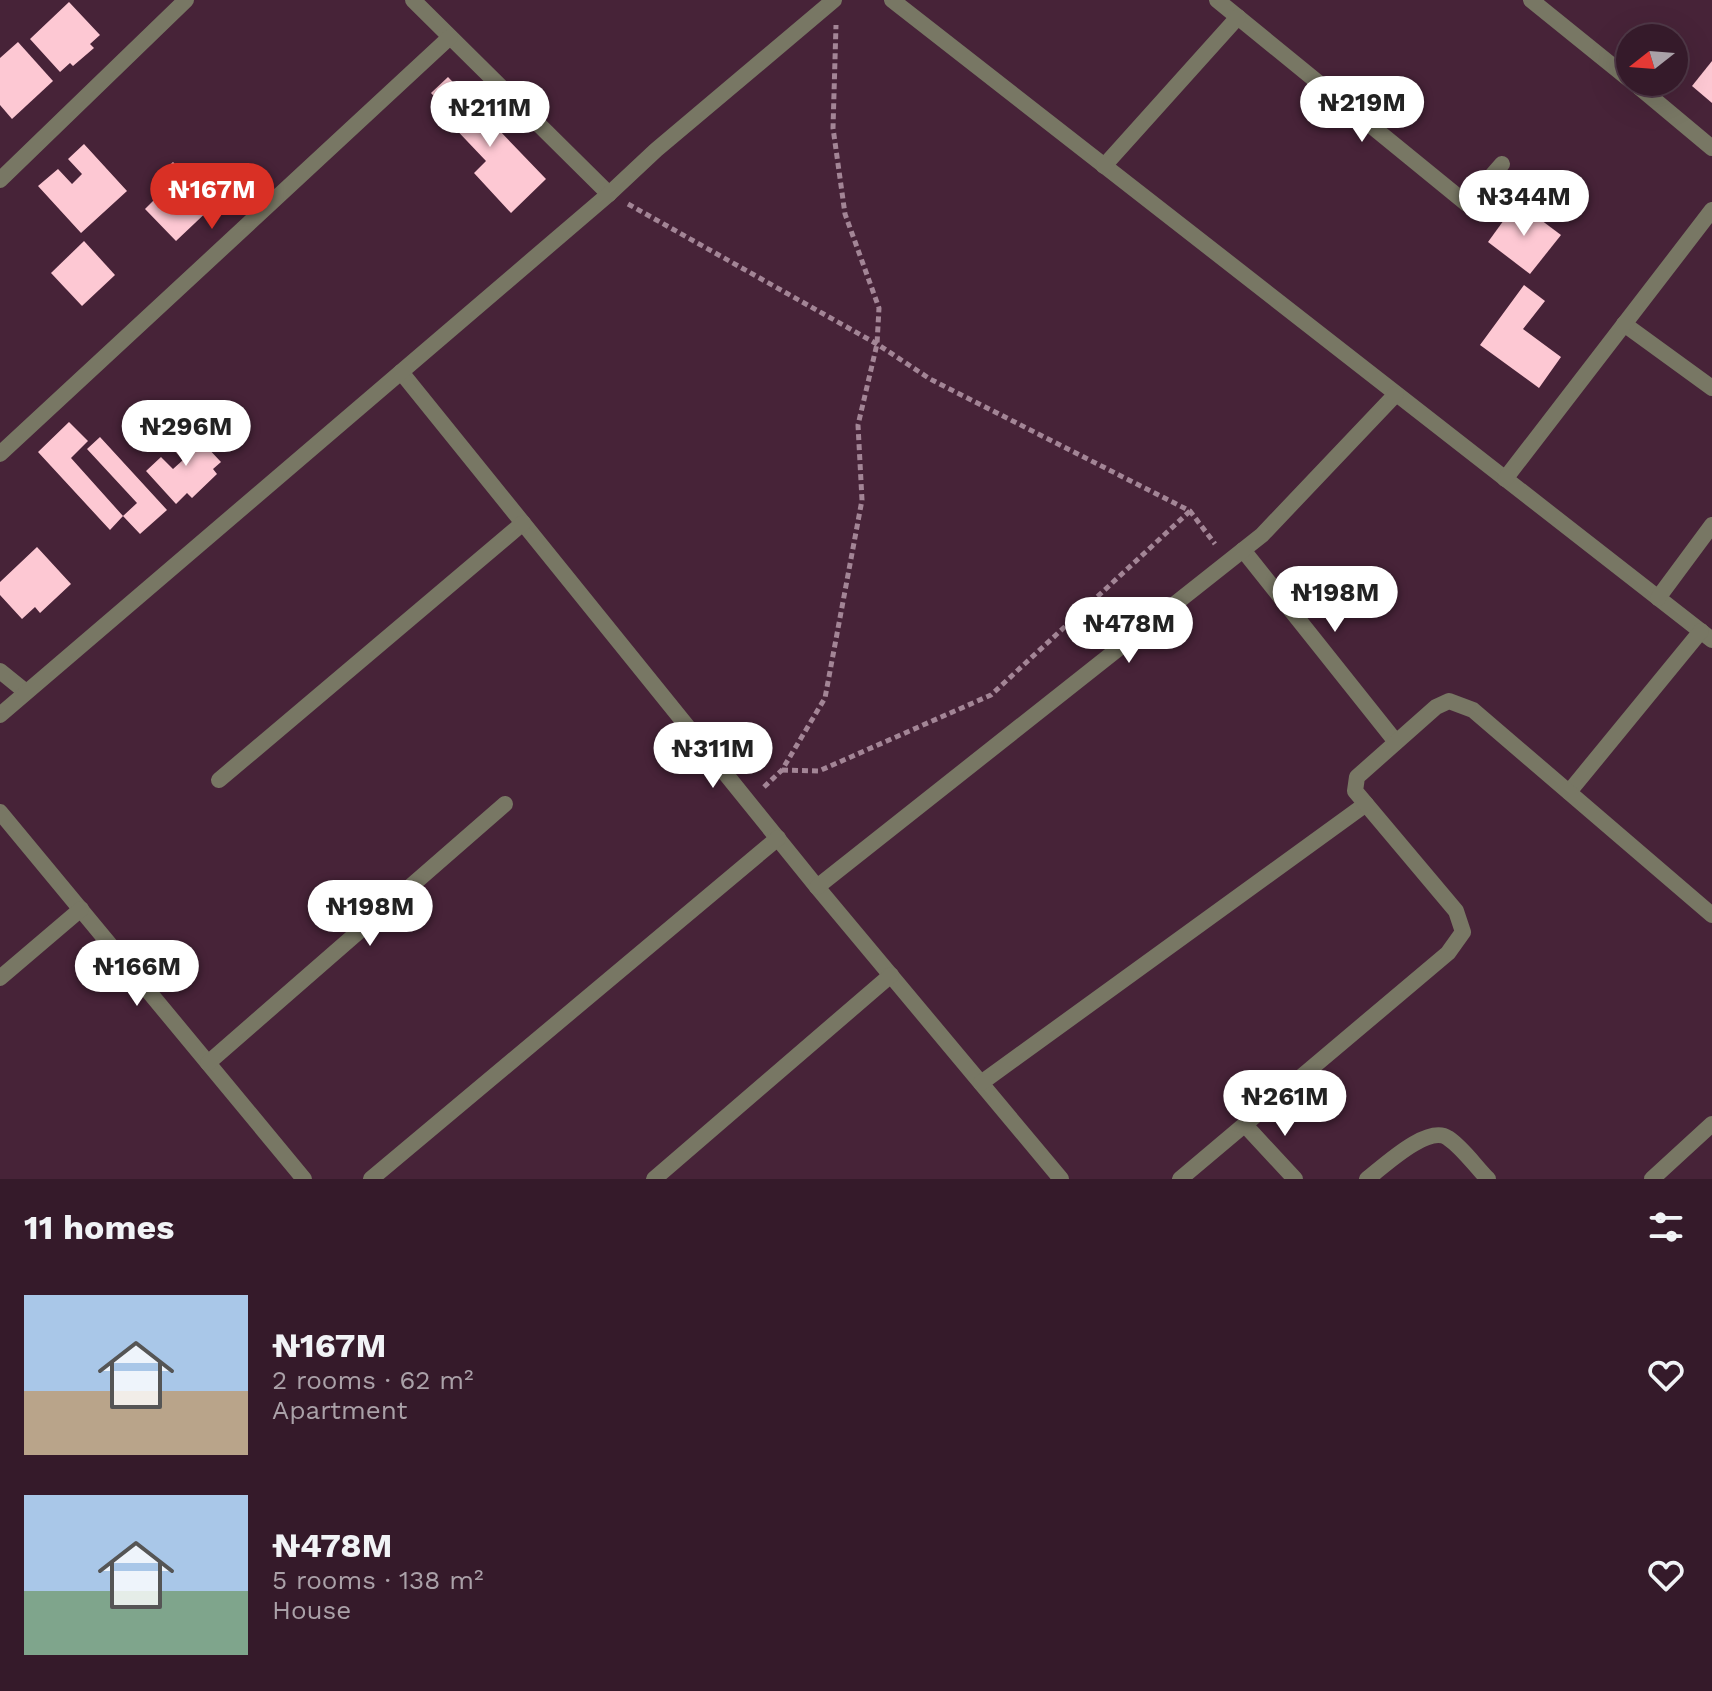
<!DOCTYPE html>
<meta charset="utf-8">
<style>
body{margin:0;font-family:"Work Sans",sans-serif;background:#3d2332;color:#f1f3f6;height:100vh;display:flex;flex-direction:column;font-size:30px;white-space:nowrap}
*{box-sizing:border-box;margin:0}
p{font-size:26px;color:#aaa1a8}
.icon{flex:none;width:44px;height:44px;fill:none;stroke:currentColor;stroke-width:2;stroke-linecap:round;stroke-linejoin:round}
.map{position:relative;height:1179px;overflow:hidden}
.details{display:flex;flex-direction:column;background:#351a2a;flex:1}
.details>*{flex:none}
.needle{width:52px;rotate:253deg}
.tools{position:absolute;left:1616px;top:24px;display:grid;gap:16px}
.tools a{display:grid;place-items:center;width:72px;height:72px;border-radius:50%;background:#351a2a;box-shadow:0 8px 32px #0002,0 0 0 2px #4f3847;font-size:40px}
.price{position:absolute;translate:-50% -68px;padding:0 18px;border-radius:28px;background:#fff;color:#222;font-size:26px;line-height:52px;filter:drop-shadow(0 2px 4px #0008)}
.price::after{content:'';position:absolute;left:50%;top:48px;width:24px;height:18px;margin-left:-12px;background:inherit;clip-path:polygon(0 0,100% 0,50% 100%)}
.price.on{background:#d93025;color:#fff}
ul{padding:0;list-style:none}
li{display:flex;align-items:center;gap:24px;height:200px;padding:0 24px}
li span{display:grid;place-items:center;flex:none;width:224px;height:160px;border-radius:0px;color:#555}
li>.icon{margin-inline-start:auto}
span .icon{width:96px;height:96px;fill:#fffc;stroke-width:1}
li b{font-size:34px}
h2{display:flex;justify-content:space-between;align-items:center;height:96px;padding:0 24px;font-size:34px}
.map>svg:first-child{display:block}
.building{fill:#fdc8d3}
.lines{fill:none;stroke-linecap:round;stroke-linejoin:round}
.path{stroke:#a38596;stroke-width:5;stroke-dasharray:6 4;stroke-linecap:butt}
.minor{stroke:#787764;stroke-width:16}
</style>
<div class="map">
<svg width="1712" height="1179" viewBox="0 0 1712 1179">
<rect width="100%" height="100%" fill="#472338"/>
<g class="building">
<polygon points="69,2 100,35 90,44 94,48 73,66 70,63 60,72 30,39"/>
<polygon points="18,42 53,81 12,119 0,105 0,58"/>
<polygon points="1712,61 1712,103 1692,86"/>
<polygon points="448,77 546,179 511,213 474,173 486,161 448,121 453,117 431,93"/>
<polygon points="84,144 127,191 81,233 38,186 58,169 72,184 82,174 68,159"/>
<polygon points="173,162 214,205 176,241 145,209 168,186 158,176"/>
<polygon points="1517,202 1561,235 1530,274 1488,242"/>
<polygon points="84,241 115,275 82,306 51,273"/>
<polygon points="1524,285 1545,301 1523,329 1561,357 1539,388 1480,345"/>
<polygon points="69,422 88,441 71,458 123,516 110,530 38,452"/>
<polygon points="189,428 221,462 213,469 217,474 192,498 187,493 176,504 146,471 161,457 173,469 183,460 170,446"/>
<polygon points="100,437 167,510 140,534 123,516 137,503 87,449"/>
<polygon points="37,547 71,584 40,613 35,607 22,619 0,595 0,582"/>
</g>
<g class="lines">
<g class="path">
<polyline points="628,204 877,344 930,379 1190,511 1215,544"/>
<polyline points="782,770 819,771 991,695 1190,511"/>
<polyline points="764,787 782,770 825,698 862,500 858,425 877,344 879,308 845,214 833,128 836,25"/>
</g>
<g class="minor">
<polyline points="413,0 609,194"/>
<polyline points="892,0 1712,640"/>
<polyline points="1217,0 1467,204 1502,164"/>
<polyline points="1531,0 1630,80"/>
<polyline points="1633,82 1712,148"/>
<polyline points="1104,166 1238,17"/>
<polyline points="0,180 186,0"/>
<polyline points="1624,324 1712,388"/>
<polyline points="401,372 817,887 1061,1179"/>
<polyline points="0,454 450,37"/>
<polyline points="1505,479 1712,210"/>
<polyline points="1243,550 1396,742"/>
<polyline points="1658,598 1712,525"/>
<polyline points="0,671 26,692"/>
<polyline points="0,715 609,194 656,150 834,0"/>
<polyline points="219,780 523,523"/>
<polyline points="1569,792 1701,631"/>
<polyline points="0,812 304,1179"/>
<polyline points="817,887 1262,535 1396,394"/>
<polyline points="0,978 81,909"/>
<polyline points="208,1063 505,804"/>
<polyline points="981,1083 1366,804"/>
<polyline points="1245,1125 1295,1179"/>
<polyline points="371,1179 778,838"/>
<polyline points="654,1179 891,975"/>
<polyline points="1180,1179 1448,953 1463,932 1456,911 1355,791 1357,777 1436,707 1449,701 1473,710 1712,915"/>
<path d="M1367 1179C1384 1166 1428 1124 1448 1138 1463 1148 1475 1166 1488 1179"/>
<polyline points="1652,1179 1712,1124"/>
</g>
</g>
</svg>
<div class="tools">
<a><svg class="needle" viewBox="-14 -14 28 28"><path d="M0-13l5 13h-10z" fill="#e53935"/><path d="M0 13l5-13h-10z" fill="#aaa1a8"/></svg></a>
</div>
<b class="price" style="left:1362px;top:144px">₦219M</b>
<b class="price" style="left:490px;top:149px">₦211M</b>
<b class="price on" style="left:212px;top:231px">₦167M</b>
<b class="price" style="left:1524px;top:238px">₦344M</b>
<b class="price" style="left:186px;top:468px">₦296M</b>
<b class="price" style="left:1335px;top:634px">₦198M</b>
<b class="price" style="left:1129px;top:665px">₦478M</b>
<b class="price" style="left:713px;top:790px">₦311M</b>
<b class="price" style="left:370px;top:948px">₦198M</b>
<b class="price" style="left:137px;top:1008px">₦166M</b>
<b class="price" style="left:1285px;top:1138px">₦261M</b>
</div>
<section class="details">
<h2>11 homes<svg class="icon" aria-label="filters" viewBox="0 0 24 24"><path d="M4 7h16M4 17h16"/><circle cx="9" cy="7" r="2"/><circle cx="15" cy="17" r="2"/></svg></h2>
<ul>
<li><span style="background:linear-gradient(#a9c7e8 60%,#b9a48a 0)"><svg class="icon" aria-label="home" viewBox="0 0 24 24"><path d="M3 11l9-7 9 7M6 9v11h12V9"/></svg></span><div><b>₦167M</b><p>2 rooms · 62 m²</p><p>Apartment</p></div><svg class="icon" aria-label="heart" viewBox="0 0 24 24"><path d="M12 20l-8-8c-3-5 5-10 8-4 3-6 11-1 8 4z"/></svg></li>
<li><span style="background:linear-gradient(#a9c7e8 60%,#7fa58c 0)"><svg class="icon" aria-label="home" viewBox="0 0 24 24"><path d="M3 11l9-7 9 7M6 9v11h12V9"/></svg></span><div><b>₦478M</b><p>5 rooms · 138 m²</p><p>House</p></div><svg class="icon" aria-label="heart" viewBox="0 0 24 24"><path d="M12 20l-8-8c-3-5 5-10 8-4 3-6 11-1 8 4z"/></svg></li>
</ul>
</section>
